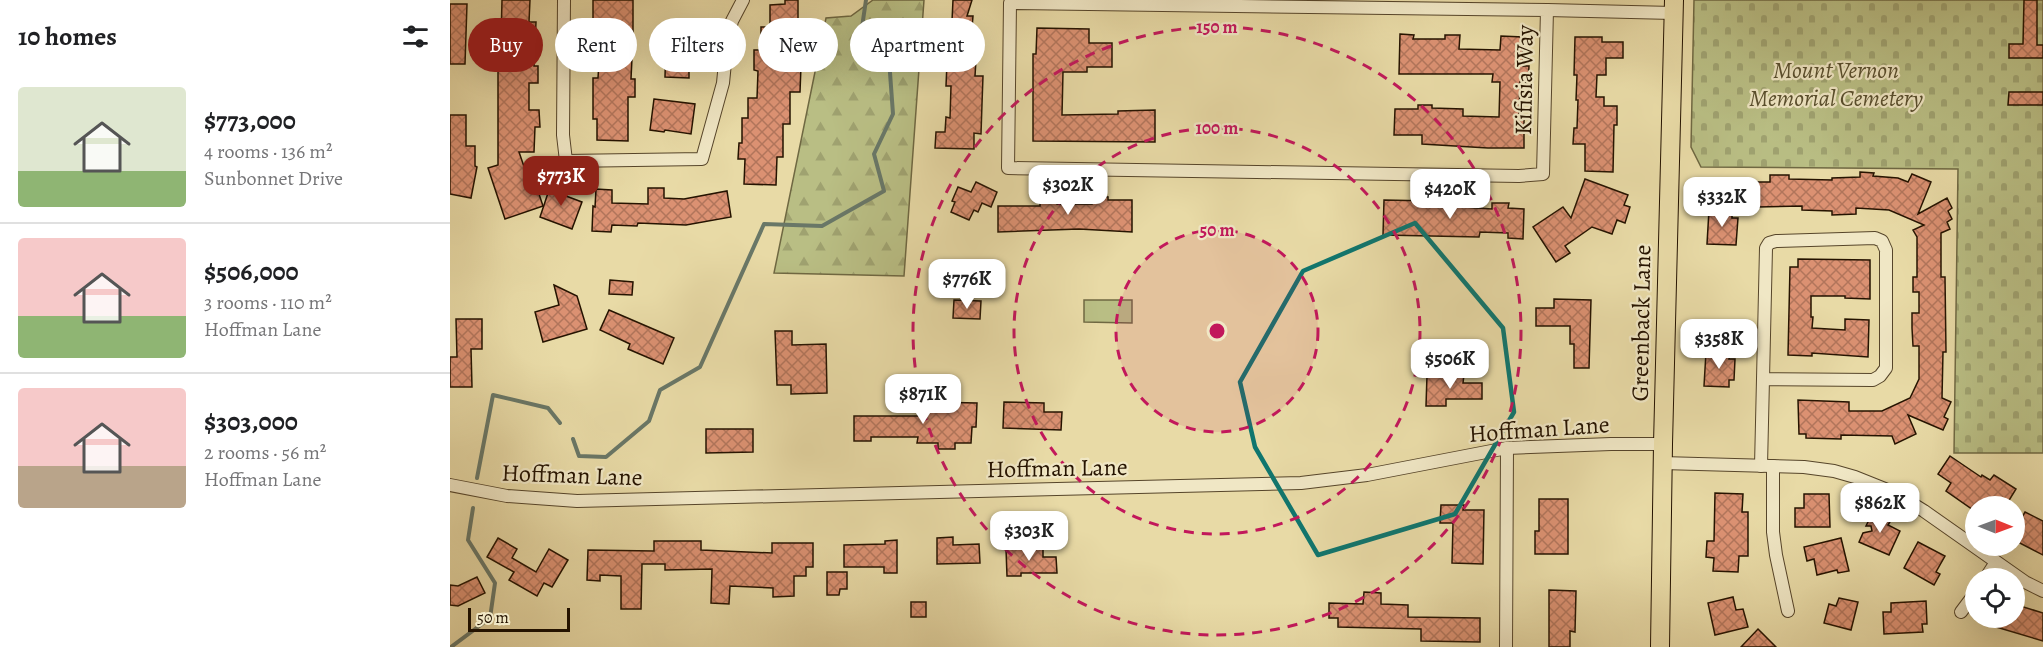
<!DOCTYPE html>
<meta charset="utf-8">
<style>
body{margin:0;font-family:Alegreya,serif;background:#f2f2f2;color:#202124;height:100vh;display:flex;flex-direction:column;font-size:22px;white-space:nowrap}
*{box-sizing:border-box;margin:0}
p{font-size:20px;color:#757577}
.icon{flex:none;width:33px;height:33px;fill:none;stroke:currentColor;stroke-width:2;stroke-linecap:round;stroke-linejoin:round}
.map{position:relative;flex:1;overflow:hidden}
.side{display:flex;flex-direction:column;background:#fff;width:450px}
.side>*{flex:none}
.hud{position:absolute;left:18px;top:18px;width:570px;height:54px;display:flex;gap:12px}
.needle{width:39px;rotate:91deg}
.buttons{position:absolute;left:1515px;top:496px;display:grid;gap:12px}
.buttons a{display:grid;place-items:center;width:60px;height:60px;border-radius:50%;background:#fff;box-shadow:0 6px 24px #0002;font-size:30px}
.scale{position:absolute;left:18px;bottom:15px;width:102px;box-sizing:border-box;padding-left:6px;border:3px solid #251300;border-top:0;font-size:16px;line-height:21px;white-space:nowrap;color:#251300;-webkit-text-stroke:4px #f0e7c5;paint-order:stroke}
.price{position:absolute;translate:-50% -51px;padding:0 14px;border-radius:12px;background:#fff;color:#222;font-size:20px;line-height:39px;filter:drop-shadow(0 2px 3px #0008)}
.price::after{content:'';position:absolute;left:50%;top:36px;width:18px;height:14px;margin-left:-9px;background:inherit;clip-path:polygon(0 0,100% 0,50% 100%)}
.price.selected{background:#8f2418;color:#fff}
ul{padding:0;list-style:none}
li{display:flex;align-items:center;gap:18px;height:150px;padding:0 18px}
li+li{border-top:2px solid #e0e0e0}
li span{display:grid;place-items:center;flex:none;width:168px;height:120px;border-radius:6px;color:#555}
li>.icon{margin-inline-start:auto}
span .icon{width:72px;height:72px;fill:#fffc;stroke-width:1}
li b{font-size:26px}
h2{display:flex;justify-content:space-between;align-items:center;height:72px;padding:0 18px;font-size:26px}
.chip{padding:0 21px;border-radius:27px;background:#fff;box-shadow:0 6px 24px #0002;font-size:21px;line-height:54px}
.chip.selected{background:#8f2418;color:#fff}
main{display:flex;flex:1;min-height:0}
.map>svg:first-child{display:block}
.forest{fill:url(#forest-firs);stroke:#6f6842;stroke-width:1.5}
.cemetery{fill:url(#cemetery-stones);stroke:#6f6842;stroke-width:1.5}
.pitch{fill:#b9be84;stroke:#6f6842;stroke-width:1.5}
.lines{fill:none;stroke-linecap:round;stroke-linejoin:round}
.stream{stroke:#697767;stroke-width:4}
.building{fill:url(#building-cross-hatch);stroke:#251300;stroke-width:1.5}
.minor-casing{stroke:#56452a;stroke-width:14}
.primary-casing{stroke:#251300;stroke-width:20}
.minor{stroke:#f0e7c5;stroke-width:12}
.primary{stroke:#e8daa6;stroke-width:18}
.marked{fill:none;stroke:#0f766e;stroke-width:4.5;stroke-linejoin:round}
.ring{fill:none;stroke:#c2185b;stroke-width:3;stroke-dasharray:10 8}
.labels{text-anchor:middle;stroke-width:4.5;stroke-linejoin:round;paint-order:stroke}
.park-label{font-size:24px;font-style:italic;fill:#594f2e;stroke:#f0e7c5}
.street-label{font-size:24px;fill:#251300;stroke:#f0e7c5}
.centre{fill:#c2185b;stroke:#f0e7c5;stroke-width:3}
.ring-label{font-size:18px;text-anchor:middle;font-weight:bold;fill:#c2185b;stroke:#f0e7c5;stroke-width:4.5;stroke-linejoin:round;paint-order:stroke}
</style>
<main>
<section class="side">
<h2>10 homes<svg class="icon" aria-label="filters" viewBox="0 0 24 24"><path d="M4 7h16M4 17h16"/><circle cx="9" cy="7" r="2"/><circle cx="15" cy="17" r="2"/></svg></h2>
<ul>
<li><span style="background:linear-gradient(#dfe7d0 70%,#8fb573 0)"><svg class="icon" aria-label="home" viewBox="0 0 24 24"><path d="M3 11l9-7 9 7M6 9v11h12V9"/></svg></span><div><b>$773,000</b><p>4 rooms · 136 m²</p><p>Sunbonnet Drive</p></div></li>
<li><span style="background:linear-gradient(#f6c9c9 65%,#8fb573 0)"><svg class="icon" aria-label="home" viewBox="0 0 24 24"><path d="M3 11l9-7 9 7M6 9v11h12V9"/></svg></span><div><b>$506,000</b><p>3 rooms · 110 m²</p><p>Hoffman Lane</p></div></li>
<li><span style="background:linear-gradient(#f6c9c9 65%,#b9a48a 0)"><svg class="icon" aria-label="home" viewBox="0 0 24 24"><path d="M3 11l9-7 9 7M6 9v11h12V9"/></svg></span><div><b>$303,000</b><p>2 rooms · 56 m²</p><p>Hoffman Lane</p></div></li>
</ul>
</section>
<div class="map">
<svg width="1593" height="647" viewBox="0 0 1593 647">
<defs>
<pattern id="forest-firs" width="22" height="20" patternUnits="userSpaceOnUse" patternTransform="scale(1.5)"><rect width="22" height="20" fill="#b9be84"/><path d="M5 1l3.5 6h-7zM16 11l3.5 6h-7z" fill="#9fa270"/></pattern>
<pattern id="cemetery-stones" width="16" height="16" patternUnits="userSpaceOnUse" patternTransform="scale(1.5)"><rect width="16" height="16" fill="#b9be84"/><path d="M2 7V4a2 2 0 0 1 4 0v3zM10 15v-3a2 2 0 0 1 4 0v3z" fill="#9fa270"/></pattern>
<pattern id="building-cross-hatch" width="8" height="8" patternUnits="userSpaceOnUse" patternTransform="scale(1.5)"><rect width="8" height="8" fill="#db9172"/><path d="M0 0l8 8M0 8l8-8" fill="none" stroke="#b1755b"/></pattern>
</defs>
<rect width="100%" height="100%" fill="#e8daa6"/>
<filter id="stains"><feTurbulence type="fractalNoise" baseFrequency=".00333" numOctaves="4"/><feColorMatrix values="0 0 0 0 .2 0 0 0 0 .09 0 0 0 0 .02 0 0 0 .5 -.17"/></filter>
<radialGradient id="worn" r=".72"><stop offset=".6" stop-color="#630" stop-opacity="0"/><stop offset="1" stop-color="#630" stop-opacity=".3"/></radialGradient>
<polygon class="forest" points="423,0 474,0 454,276 324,273 376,18 401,16"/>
<polygon class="cemetery" points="1244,0 1593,0 1593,453 1504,453 1508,169 1251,167 1241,147"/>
<polygon class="pitch" points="634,300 682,300 682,323 634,322"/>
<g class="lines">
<g class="stream">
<polyline points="123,439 129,456 156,457 199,421 210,390 250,367 314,224 372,226 434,191 424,154 443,114 439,59 411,34 416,0"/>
<polyline points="27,478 43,395 98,408 110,423"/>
<polyline points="1,647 40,618 45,583 18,540 23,508"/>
</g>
</g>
<g class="building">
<polygon points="52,0 80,0 79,22 86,22 84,66 88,66 88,83 79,83 79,110 89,110 90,127 85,127 84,152 69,152 79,181 84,179 93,206 55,219 38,168 48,165 48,40 51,40"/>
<polygon points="143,0 183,0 183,33 179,33 178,58 182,58 181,79 185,79 185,97 178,97 178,141 147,140 147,119 143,119 143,78 148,78 151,30 143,30"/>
<polygon points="335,0 348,0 348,26 352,26 352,44 342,44 341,66 351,66 350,92 340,92 340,124 333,124 333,157 327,157 326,185 294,184 295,159 288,159 289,143 292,143 292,118 298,118 298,98 307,98 308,71 304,70 304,50 311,50 311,27 320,27 320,5 335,4"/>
<polygon points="503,0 522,0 517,16 523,16 522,28 528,29 525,76 533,76 532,104 531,134 524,133 524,149 485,148 486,132 495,132 496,117 500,118 501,86 496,86 497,63 500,63"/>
<polygon points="1574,0 1587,0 1587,45 1593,45 1593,58 1559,58 1559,44 1573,44"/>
<polygon points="0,4 17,4 15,64 0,64"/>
<polygon points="587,28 639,29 639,43 662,43 662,67 637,67 637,72 613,72 612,115 668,114 668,111 705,110 705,142 583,141 583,54 586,54"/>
<polygon points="950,34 964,35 963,39 995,39 995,35 1010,35 1009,49 1050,50 1051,36 1073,37 1073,66 1079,66 1078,83 1070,82 1069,115 1074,115 1074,148 1038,148 972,144 972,135 944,135 945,109 968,109 968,105 982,105 982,108 1013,109 1013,116 1049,117 1050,82 1042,82 1043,74 949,74"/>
<polygon points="1125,37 1152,37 1152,42 1173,42 1173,58 1156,58 1156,75 1147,75 1146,97 1154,97 1154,106 1167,106 1167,125 1164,125 1163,172 1135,171 1135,144 1123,144 1124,128 1127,128 1128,100 1126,100 1127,75 1124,75"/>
<polygon points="216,38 250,39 249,54 239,54 239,78 215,77"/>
<polygon points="1559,92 1593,92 1593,105 1558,105"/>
<polygon points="204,99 245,104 241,134 215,130 214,132 200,130"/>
<polygon points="0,115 16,115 16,146 25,146 25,166 27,167 21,198 0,194"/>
<polygon points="1410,172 1424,173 1423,176 1448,178 1458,182 1462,174 1481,182 1468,214 1497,198 1502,208 1498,211 1502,219 1497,222 1500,229 1491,233 1491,277 1495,277 1496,352 1493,352 1492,398 1501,402 1494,417 1498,419 1493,430 1458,415 1466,434 1445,444 1442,436 1391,435 1391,439 1356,438 1356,434 1349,434 1348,400 1399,402 1399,411 1432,411 1460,398 1469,379 1469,346 1463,346 1462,328 1462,313 1469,313 1469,292 1463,292 1463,277 1467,277 1467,237 1463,230 1474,225 1439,210 1406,208 1406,214 1382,215 1382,211 1352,210 1352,206 1308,207 1308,182 1320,182 1320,175 1339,175 1339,179 1382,180 1382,178 1410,177"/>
<polygon points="1135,179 1178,195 1174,205 1180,207 1175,223 1167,220 1162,234 1142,227 1115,246 1120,253 1106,262 1083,227 1113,207 1121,218"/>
<polygon points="526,182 547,192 541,207 532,203 528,212 524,210 519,220 501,212 505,202 502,201 508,187 521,192"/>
<polygon points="101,184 118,190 116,196 132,202 122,229 90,217"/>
<polygon points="198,188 214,188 214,198 234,199 277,191 281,217 236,225 188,223 187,226 162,225 161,232 142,231 143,206 145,207 146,189 162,190 162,203 198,204"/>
<polygon points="590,196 607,196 607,204 642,204 642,196 658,197 658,200 682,200 682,232 629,229 548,232 548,206 590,206"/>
<polygon points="934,200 981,201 981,205 1042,209 1042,203 1059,203 1058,208 1074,209 1073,239 1058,238 1058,233 1030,232 1029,237 933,235"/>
<polygon points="1259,210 1282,210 1282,218 1288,218 1286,245 1257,244"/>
<polygon points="1348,259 1420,260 1420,299 1395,298 1395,296 1361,296 1361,317 1363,317 1362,328 1395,330 1395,319 1419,320 1418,357 1362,353 1362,356 1338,355 1340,267 1348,267"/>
<polygon points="160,280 183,282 182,295 159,294"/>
<polygon points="104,285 127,296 137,329 93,342 85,312 109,305"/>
<polygon points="1104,299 1141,300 1139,368 1124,368 1124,344 1120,344 1120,326 1086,326 1086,308 1104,308"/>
<polygon points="504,300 531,301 530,319 503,318"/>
<polygon points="159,310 224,338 213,364 178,349 180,344 150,330"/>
<polygon points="6,319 32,319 32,349 21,349 22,387 0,387 0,357 7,357"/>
<polygon points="325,331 342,331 342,345 376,344 377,393 341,394 341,385 327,385"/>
<polygon points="1256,352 1280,353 1279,359 1285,359 1284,380 1279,380 1279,387 1254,386"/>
<polygon points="977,375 1014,375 1013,383 1032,383 1032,399 996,399 996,406 976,406"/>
<polygon points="480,402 527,403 526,427 522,427 521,443 505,443 505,449 488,449 488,443 467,443 468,437 421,437 421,441 404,441 404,416 468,416 468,411 480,412"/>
<polygon points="554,402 594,403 594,412 612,412 611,430 553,428"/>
<polygon points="256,429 303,429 303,452 256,453"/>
<polygon points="1500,456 1531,477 1532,475 1540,480 1544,475 1566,489 1555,507 1526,507 1526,512 1496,491 1501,483 1488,474"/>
<polygon points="1265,493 1293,494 1292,512 1298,512 1298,556 1289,556 1288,572 1263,571 1264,558 1256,557 1257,541 1264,541"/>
<polygon points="1354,494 1379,494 1380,527 1345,527 1345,508 1354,508"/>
<polygon points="1089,499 1118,499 1118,554 1085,554 1085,531 1089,531"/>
<polygon points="991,505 1014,505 1013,510 1034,510 1033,564 1002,563 1003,523 990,523"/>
<polygon points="1423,512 1441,520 1438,525 1450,531 1439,555 1409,542 1413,533 1422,531 1421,526 1416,526"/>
<polygon points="1575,512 1593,521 1593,555 1564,540 1564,531"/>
<polygon points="503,537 503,545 529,544 530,563 487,564 487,538"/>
<polygon points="48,538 67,549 62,558 86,572 99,549 118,560 102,587 94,583 87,596 59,580 64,572 37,557"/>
<polygon points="1391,538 1399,571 1388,573 1387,570 1367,575 1364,559 1357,561 1354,547"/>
<polygon points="447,540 447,573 434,573 434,567 394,567 394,545 435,544 435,541"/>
<polygon points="204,541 251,541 251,550 322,553 322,543 363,543 363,567 356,567 356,576 344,576 344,596 323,597 323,588 280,586 279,604 261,603 262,569 215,570 215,564 192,564 191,609 171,609 171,576 150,575 150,581 137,580 138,550 204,551"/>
<polygon points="1468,542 1495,556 1486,572 1490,574 1484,585 1454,568"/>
<polygon points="556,549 593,549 593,557 606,557 607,573 571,573 571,576 557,576"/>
<polygon points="377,572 397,572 397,589 390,589 389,595 377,595"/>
<polygon points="27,577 35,593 8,606 0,605 0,585 8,586"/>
<polygon points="1099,590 1126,591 1125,632 1120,631 1120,647 1099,647"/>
<polygon points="914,592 931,593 931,604 958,605 958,617 1030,618 1030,642 971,641 971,629 888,627 888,618 879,618 879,603 913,604"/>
<polygon points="1283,597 1286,610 1293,609 1298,627 1265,635 1258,603"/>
<polygon points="1389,598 1408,602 1401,630 1374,623 1379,604 1386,606"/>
<polygon points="1476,601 1477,624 1472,624 1473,632 1434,634 1433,612 1441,612 1441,603"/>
<rect x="461" y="602" width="15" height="15"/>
<polygon points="1567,605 1593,613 1593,641 1546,627 1548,618 1564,618"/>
<polygon points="1308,629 1326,647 1291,647"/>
</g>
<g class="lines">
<g class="minor-casing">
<g id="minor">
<polyline points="114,0 113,135 116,161 252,159 273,83 277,42 282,21 293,0"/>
<polygon points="560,3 1097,10 1093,174 1069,176 558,168"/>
<polyline points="1097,10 1223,13"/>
<polyline points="1212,463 1354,467 1384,471 1405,477 1445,493 1474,511 1575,582 1593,591"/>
<polyline points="1311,466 1316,248 1319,243 1326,241 1425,238 1432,241 1436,250 1436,368 1430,376 1423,380 1313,379"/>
<polyline points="1323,466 1323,532 1326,555 1338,611"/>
<polyline points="0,485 57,496 127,501 851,483 917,475 1057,448 1161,444 1213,444"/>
<polyline points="1535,579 1546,562"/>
<polyline points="1511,612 1526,592"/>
<polyline points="1056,647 1057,448"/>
</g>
</g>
<g class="primary-casing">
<polyline id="primary" points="1210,647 1213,444 1224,0"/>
</g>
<use href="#minor" class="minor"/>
<use href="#primary" class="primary"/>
</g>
<path class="marked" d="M965 223 1053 328 1064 412 1005 514 868 555 805 447 790 382 853 271Z"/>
<circle cx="767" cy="331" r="101" fill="#c2185b" fill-opacity=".12"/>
<g class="ring">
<circle cx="767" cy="331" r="101"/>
<circle cx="767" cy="331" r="203"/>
<circle cx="767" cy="331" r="304"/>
</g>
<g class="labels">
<g class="park-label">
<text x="1386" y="78">Mount Vernon<tspan x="1386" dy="28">Memorial Cemetery</tspan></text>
</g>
<g class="street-label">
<text transform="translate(1074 80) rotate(-89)" y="8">Kifisia Way</text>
<text transform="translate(1191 323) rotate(-89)" y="8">Greenback Lane</text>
<text transform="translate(1089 429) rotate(-4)" y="8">Hoffman Lane</text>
<text transform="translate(607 468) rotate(-1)" y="8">Hoffman Lane</text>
<text transform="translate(122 475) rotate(2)" y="8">Hoffman Lane</text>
</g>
</g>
<circle cx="767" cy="331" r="9" class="centre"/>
<g class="ring-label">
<text x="767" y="33">150 m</text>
<text x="767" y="134">100 m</text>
<text x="767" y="236">50 m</text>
</g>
<rect width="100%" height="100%" filter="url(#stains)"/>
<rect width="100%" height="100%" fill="url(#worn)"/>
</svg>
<div class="buttons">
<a><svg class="needle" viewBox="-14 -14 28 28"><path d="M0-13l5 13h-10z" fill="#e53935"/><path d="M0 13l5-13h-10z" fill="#757577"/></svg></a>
<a><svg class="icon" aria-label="locate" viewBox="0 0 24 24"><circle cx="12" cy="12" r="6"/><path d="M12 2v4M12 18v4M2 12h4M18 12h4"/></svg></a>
</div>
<div class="scale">50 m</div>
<b class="price selected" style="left:111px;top:207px">$773K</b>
<b class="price" style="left:618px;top:216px">$302K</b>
<b class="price" style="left:1000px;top:220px">$420K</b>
<b class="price" style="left:1272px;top:228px">$332K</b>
<b class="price" style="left:517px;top:310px">$776K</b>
<b class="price" style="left:1269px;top:370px">$358K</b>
<b class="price" style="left:1000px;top:390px">$506K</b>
<b class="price" style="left:473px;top:425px">$871K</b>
<b class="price" style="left:1430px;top:534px">$862K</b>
<b class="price" style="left:579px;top:562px">$303K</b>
<div class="hud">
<a class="chip selected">Buy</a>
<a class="chip">Rent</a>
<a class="chip">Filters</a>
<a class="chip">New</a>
<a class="chip">Apartment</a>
</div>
</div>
</main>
